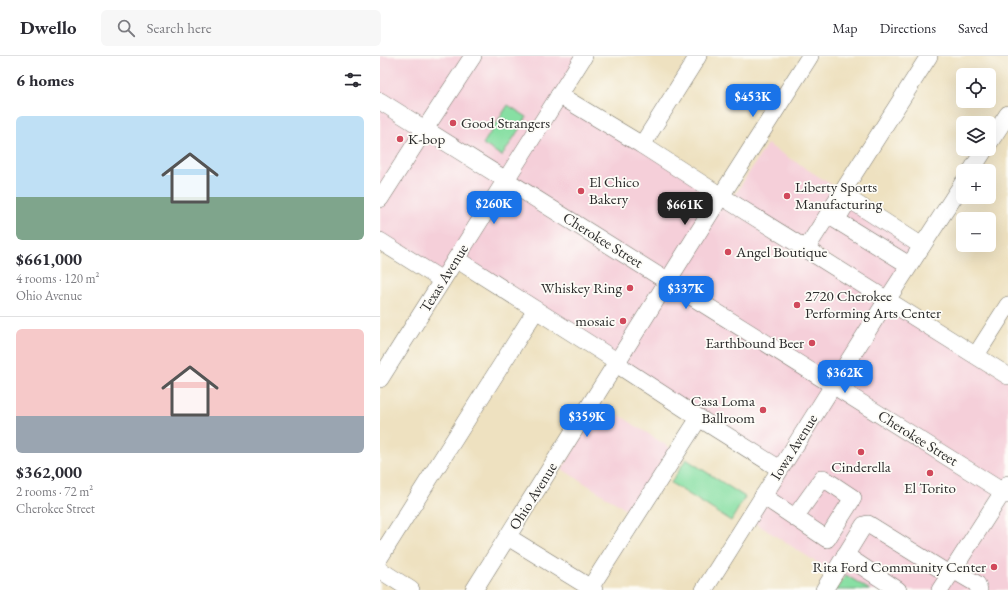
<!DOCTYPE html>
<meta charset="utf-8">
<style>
body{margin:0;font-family:"EB Garamond",serif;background:#f7f7f7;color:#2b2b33;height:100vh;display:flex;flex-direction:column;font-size:15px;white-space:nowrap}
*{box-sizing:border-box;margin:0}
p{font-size:13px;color:#7c7c81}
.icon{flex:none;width:22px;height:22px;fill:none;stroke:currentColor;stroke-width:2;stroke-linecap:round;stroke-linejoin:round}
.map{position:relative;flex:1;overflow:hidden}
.side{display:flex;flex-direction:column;background:#fff;width:380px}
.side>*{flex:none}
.tools{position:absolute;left:576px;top:12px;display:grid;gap:8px}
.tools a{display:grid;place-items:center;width:40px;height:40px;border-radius:6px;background:#fff;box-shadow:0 4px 16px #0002;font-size:20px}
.price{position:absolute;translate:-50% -34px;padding:0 9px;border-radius:8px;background:#1a73e8;color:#fff;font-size:13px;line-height:26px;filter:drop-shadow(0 1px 2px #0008)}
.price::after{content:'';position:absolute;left:50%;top:24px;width:12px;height:9px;margin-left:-6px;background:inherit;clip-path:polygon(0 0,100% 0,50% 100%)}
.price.current{background:#222;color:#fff}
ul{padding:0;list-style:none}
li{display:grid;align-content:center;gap:8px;height:212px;padding:0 16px}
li+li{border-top:1px solid #e1e1e2}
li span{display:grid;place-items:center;height:124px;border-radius:6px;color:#555}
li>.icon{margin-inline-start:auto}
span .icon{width:72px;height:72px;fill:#fffc;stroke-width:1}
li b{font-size:17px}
h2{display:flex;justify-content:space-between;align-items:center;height:48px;padding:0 16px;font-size:17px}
header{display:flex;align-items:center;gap:24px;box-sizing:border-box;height:56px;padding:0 20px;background:#fff;border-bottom:1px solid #e1e1e2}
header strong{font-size:19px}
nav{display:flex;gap:22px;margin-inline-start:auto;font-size:14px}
.search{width:280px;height:36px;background:#f7f7f7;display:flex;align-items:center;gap:10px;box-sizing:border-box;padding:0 14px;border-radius:6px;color:#7c7c81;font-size:15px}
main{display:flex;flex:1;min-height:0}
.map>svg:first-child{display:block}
.built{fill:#f5cfd9}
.green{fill:#87dfa3;stroke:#598567}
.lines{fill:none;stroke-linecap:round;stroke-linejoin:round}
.minor-casing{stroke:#6f6b5f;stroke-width:18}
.minor{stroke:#fff;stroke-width:17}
.poi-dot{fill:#d1495b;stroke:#fdfcf7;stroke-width:1.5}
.labels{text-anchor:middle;stroke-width:3.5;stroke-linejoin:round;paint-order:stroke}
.poi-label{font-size:15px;fill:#2b2b2b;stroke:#fdfcf7;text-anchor:start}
.street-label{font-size:15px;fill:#2b2b2b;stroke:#fdfcf7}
</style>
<header>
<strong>Dwello</strong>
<div class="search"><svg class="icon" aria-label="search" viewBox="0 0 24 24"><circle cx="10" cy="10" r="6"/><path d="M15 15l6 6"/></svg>Search here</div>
<nav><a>Map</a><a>Directions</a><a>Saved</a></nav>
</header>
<main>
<section class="side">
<h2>6 homes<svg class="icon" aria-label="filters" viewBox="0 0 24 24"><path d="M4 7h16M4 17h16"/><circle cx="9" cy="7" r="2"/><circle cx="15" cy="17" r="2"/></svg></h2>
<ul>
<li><span style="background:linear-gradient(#bfe0f5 65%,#7fa58c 0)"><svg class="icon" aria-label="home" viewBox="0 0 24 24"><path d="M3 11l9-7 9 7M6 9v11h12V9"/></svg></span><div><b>$661,000</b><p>4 rooms · 120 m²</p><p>Ohio Avenue</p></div></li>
<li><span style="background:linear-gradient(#f6c9c9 70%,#9aa5b1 0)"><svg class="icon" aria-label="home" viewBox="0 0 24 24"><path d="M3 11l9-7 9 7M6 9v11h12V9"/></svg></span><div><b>$362,000</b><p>2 rooms · 72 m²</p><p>Cherokee Street</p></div></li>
</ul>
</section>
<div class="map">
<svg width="628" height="534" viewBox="0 0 628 534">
<rect width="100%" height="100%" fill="#fdfcf7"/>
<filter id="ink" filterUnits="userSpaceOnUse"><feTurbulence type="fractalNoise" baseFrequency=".025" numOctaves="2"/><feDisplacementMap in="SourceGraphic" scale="8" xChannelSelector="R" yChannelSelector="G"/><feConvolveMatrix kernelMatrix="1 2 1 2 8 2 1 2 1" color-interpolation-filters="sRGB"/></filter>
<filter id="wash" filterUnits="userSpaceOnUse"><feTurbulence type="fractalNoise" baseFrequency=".012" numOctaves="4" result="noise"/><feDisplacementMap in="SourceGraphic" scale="16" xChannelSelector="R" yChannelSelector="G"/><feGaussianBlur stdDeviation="0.9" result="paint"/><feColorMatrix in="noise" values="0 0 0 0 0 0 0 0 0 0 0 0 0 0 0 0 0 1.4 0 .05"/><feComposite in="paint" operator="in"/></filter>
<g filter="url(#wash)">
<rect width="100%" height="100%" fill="#eee1c0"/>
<g class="built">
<polygon points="0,0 204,0 179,38 628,324 628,534 480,534 369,463 400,414 76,203 62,224 0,185"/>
<polygon points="387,88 538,183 506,235 353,142"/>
<polygon points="222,348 292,393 252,457 182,413"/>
</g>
<g class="green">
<polygon points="128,49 147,61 122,100 103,88"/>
<polygon points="306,403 365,441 351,465 291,427"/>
<polygon points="466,519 490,534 456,534"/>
</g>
</g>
<g filter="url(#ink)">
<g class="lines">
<g class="minor-casing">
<g id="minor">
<polyline points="179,39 262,89 341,140 426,193 628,320"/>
<polyline points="0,45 628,439"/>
<polyline points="609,87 628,58"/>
<polyline points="262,89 318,0"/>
<polyline points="591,115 605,93"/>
<polyline points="0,143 45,73 93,0"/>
<polyline points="458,161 469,143 542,190"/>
<polyline points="456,164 529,209"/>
<polyline points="0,185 62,224"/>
<polyline points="426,193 549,0"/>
<polyline points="76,203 238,306 244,313 319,362 400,413"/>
<polyline points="596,299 628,249"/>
<polyline points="0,323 204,0"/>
<polyline points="383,440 447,483 473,442 443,422 415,461"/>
<polyline points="128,481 214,534"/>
<polyline points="465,499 518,534"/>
<polyline points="0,501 156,254"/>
<polyline points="0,514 31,534"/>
<polyline points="573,514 597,528 599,534"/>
<polyline points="210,532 319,362"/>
<polyline points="94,534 341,140 430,0"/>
<polyline points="324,534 507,244 583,127"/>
<polyline points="444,534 484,469 488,468 570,519"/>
<polyline points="560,534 628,428"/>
</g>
</g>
<use href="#minor" class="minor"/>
</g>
</g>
<g class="poi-dot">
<circle cx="73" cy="67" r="4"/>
<circle cx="20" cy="83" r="4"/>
<circle cx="201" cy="135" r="4"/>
<circle cx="407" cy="140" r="4"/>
<circle cx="348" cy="196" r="4"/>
<circle cx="250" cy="232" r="4"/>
<circle cx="417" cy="249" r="4"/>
<circle cx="243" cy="265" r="4"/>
<circle cx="432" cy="287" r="4"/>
<circle cx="383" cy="354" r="4"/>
<circle cx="481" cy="396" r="4"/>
<circle cx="550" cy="417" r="4"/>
<circle cx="614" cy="511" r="4"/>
</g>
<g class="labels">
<g class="poi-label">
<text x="81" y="72">Good Strangers</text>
<text x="28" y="88">K-bop</text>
<text x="209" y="131">El Chico<tspan x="209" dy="17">Bakery</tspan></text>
<text x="415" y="136">Liberty Sports<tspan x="415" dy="17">Manufacturing</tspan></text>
<text x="356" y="201">Angel Boutique</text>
<text x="242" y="237" text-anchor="end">Whiskey Ring</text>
<text x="425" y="245">2720 Cherokee<tspan x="425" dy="17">Performing Arts Center</tspan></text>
<text x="235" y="270" text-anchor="end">mosaic</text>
<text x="424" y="292" text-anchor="end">Earthbound Beer</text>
<text x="375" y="350" text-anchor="end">Casa Loma<tspan x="375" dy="17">Ballroom</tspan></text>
<text x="481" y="416" text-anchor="middle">Cinderella</text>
<text x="550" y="437" text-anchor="middle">El Torito</text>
<text x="606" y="516" text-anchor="end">Rita Ford Community Center</text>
</g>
<g class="street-label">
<text transform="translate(223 184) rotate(32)" y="5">Cherokee Street</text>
<text transform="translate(64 222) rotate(-58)" y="5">Texas Avenue</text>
<text transform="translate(538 382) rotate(32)" y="5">Cherokee Street</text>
<text transform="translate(414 391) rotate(-58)" y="5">Iowa Avenue</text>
<text transform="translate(153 440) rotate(-58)" y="5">Ohio Avenue</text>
</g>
</g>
</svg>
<div class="tools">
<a><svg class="icon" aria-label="locate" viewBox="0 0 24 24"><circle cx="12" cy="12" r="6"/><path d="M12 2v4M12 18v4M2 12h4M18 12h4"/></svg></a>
<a><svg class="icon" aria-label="layers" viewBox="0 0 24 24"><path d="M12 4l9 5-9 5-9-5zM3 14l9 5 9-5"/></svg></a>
<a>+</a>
<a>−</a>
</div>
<b class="price" style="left:373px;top:62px">$453K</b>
<b class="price" style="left:114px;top:169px">$260K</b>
<b class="price current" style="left:305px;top:170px">$661K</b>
<b class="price" style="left:306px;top:254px">$337K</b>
<b class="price" style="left:465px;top:338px">$362K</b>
<b class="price" style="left:207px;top:382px">$359K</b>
</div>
</main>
